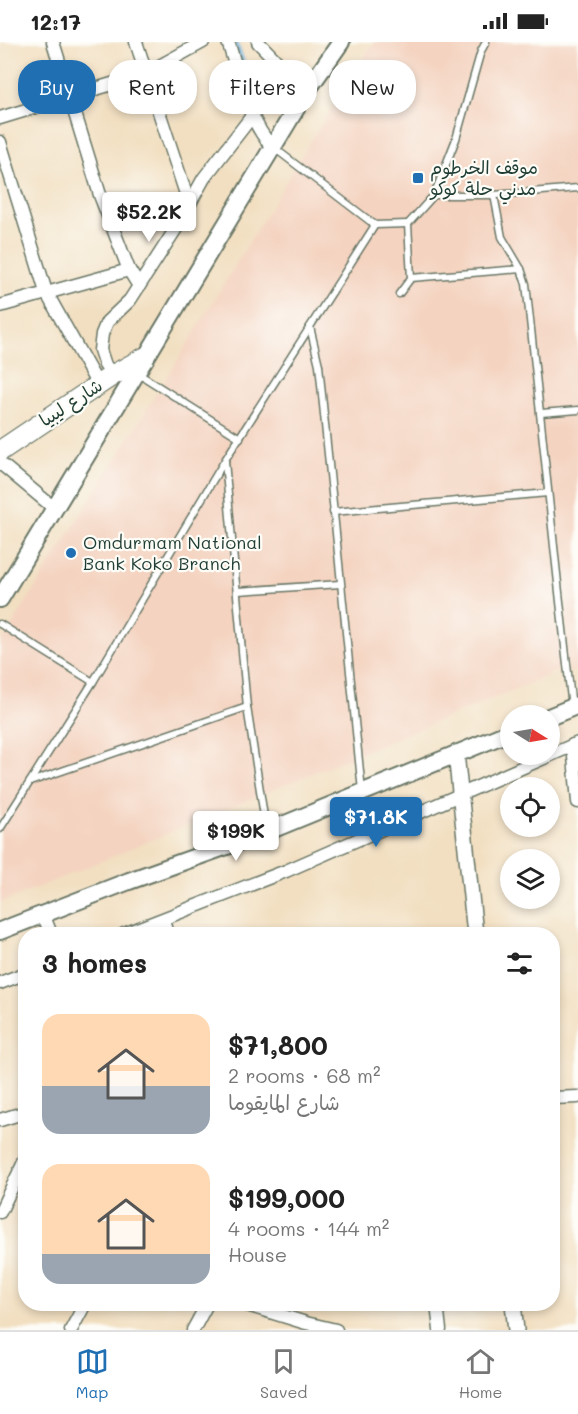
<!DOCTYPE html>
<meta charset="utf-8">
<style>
body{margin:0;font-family:Mali,"Playpen Sans Arabic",sans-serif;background:#f2f2f2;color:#222;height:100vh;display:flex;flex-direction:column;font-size:22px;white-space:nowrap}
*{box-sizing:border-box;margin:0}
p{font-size:20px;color:#767676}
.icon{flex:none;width:33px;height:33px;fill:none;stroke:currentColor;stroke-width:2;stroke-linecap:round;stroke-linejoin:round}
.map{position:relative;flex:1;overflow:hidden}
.details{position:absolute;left:18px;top:885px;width:542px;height:384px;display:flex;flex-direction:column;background:#fff;border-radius:24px;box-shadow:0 3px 9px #0003}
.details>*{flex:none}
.banner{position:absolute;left:18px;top:18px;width:543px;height:54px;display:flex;gap:12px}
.needle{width:39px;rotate:101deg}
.tools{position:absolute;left:500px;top:663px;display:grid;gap:12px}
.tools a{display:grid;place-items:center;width:60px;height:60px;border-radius:50%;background:#fff;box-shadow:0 3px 9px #0003;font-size:30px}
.price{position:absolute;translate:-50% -51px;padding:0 14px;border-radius:6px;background:#fff;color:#222;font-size:20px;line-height:39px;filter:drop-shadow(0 2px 3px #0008)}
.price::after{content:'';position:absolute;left:50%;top:36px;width:18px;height:14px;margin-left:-9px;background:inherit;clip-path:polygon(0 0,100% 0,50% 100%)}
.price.selected{background:#1f6fb2;color:#fff}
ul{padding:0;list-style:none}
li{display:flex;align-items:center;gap:18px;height:150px;padding:0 24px}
li span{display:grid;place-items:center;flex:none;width:168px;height:120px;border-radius:18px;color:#555}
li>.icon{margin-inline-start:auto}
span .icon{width:72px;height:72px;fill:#fffc;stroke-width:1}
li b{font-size:26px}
h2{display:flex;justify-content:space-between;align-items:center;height:72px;padding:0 24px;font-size:26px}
.chip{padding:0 21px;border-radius:24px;background:#fff;box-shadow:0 3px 9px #0003;font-size:21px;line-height:54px}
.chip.selected{background:#1f6fb2;color:#fff}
.status{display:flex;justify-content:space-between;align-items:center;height:42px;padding:0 30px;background:#fff;direction:ltr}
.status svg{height:16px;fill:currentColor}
.menu{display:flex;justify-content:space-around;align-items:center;height:84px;border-top:2px solid #e0e0e0;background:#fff;font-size:16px;color:#767676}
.menu a{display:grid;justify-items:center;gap:3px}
.menu .selected{color:#1f6fb2}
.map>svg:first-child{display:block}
.built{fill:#f4d3c0}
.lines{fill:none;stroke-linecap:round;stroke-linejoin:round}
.stream{stroke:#65b1de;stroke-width:4}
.service-casing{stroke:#697665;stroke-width:9}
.minor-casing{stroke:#697665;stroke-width:15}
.tertiary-casing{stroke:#697665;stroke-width:18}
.secondary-casing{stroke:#697665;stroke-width:20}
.primary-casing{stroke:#697665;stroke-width:22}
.service{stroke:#fff;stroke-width:6}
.minor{stroke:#fff;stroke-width:12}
.tertiary{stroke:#fff;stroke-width:15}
.secondary{stroke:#fff;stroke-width:16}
.primary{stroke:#fff;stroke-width:20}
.poi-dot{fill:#1f6fb2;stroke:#fdfcf7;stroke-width:2}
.labels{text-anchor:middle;stroke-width:4.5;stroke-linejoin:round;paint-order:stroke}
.poi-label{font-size:18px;fill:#1f3d34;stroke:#fdfcf7;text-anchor:start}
.street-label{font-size:18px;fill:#1f3d34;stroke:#fdfcf7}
</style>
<div class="status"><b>12:17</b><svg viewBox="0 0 49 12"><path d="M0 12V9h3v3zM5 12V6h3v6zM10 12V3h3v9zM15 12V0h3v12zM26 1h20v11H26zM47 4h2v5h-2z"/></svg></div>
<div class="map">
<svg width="578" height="1288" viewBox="0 0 578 1288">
<rect width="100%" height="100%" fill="#fdfcf7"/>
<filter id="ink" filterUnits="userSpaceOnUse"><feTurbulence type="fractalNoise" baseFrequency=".0167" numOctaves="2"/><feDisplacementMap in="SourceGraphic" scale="12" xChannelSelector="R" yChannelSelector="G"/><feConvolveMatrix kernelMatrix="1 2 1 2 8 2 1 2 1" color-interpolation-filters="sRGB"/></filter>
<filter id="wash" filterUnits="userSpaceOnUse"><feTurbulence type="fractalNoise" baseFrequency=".008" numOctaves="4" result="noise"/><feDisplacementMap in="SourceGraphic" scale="24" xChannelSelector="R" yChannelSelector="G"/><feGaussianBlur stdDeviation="1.35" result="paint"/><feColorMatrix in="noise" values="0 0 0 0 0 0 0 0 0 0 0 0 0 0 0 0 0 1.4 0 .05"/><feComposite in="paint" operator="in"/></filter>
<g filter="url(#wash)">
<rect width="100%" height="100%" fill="#f2dfc1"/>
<polygon class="built" points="374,0 578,0 578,630 554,631 0,861 0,602 174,324 302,113"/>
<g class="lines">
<polyline class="stream" points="235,0 259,61 258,76"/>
</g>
</g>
<g filter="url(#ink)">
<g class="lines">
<g class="service-casing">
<g id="service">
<polyline points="273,105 375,183 408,182"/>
<polyline points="434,153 494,153 578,146"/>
<path d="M494 153 502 195 521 227 526 242C542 383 555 524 572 665"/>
<polyline points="411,236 521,227"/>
<polyline points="399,252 411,236 408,182 434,153 456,97 481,9 486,0"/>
<polyline points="310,285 319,323 362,749"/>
<polyline points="139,332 240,396"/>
<polyline points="541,371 578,368"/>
<polyline points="225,419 247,665 266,787"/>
<polyline points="333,470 548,451"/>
<polyline points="238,549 340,542"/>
<polyline points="0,582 93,640"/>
<polyline points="30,740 247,665"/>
<polyline points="0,787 93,640 225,418 375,183"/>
</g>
</g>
<g class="minor-casing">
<g id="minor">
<polyline points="53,0 100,153 129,228 139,244"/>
<polyline points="136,0 189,161"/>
<path d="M228 0C240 35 247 77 272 105"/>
<polyline points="258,0 306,50"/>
<polyline points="0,76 145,32 203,0"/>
<polyline points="0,100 46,250 98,343"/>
<polyline points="0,264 129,228"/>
<polyline points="113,333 105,323 100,308 102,292 107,280 130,258 175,188 204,136 252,74"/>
<polyline points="0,421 54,466"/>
<polyline points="573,703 578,760"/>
<polyline points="43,872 51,892"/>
<polyline points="163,878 167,892"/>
<polyline points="124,892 286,829 578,701"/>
<polyline points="0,941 26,931"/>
<polyline points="552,1056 578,1055"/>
<polyline points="0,1078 26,1070"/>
<polyline points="0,1170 26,1116"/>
<polyline points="244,1262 306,1281 336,1288"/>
<polyline points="437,1262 440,1288"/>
<polyline points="71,1288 85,1262"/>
<polyline points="193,1288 207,1262"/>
</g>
</g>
<g class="tertiary-casing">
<g id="tertiary">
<polyline points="456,711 475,892"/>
<polyline points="513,1262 516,1288"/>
</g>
</g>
<g class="secondary-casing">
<g id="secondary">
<polyline points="0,557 306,50 341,0"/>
<polyline points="549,675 578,663"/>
<polyline points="0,889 129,839 266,790 510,690"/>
</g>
</g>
<g class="primary-casing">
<polyline id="primary" points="0,409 113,333 144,316"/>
</g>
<use href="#service" class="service"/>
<use href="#minor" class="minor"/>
<use href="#tertiary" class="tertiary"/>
<use href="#secondary" class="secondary"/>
<use href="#primary" class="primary"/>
</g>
</g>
<g class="poi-dot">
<rect x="412" y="130" width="12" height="12" rx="3"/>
<circle cx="71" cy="511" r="6"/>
</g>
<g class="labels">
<g class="poi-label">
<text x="430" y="132">موقف الخرطوم<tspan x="430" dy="21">مدني حلة كوكو</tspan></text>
<text x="83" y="507">Omdurmam National<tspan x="83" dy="21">Bank Koko Branch</tspan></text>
</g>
<g class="street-label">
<text transform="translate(71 361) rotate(-33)" y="6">شارع ليبيا</text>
</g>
</g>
</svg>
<div class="tools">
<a><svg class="needle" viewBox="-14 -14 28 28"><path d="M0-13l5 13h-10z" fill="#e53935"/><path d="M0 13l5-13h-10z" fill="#767676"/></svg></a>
<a><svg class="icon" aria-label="locate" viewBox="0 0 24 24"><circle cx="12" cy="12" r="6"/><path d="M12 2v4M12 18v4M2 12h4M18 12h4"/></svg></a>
<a><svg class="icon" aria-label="layers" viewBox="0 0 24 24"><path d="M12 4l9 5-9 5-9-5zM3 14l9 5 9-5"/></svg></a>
</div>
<b class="price" style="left:149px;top:201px">$52.2K</b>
<b class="price selected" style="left:376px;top:806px">$71.8K</b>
<b class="price" style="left:236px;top:820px">$199K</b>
<div class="banner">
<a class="chip selected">Buy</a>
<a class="chip">Rent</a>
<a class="chip">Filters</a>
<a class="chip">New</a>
</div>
<section class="details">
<h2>3 homes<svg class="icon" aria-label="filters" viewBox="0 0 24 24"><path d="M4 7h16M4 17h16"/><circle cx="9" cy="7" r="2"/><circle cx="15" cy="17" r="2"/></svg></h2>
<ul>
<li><span style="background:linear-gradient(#ffd9b3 60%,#9aa5b1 0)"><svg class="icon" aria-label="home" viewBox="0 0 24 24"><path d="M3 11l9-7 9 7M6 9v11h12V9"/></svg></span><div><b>$71,800</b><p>2 rooms · 68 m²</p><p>شارع المايقوما</p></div></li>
<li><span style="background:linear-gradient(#ffd9b3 75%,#9aa5b1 0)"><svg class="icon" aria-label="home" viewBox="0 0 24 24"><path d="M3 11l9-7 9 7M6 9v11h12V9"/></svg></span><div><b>$199,000</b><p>4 rooms · 144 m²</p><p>House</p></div></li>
</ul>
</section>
</div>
<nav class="menu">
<a class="selected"><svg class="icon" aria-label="map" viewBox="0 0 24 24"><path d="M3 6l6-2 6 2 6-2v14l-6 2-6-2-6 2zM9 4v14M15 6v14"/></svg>Map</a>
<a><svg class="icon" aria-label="saved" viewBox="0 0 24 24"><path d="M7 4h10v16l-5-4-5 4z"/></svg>Saved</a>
<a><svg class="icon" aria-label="home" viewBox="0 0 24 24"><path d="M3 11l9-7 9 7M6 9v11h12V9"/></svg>Home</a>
</nav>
